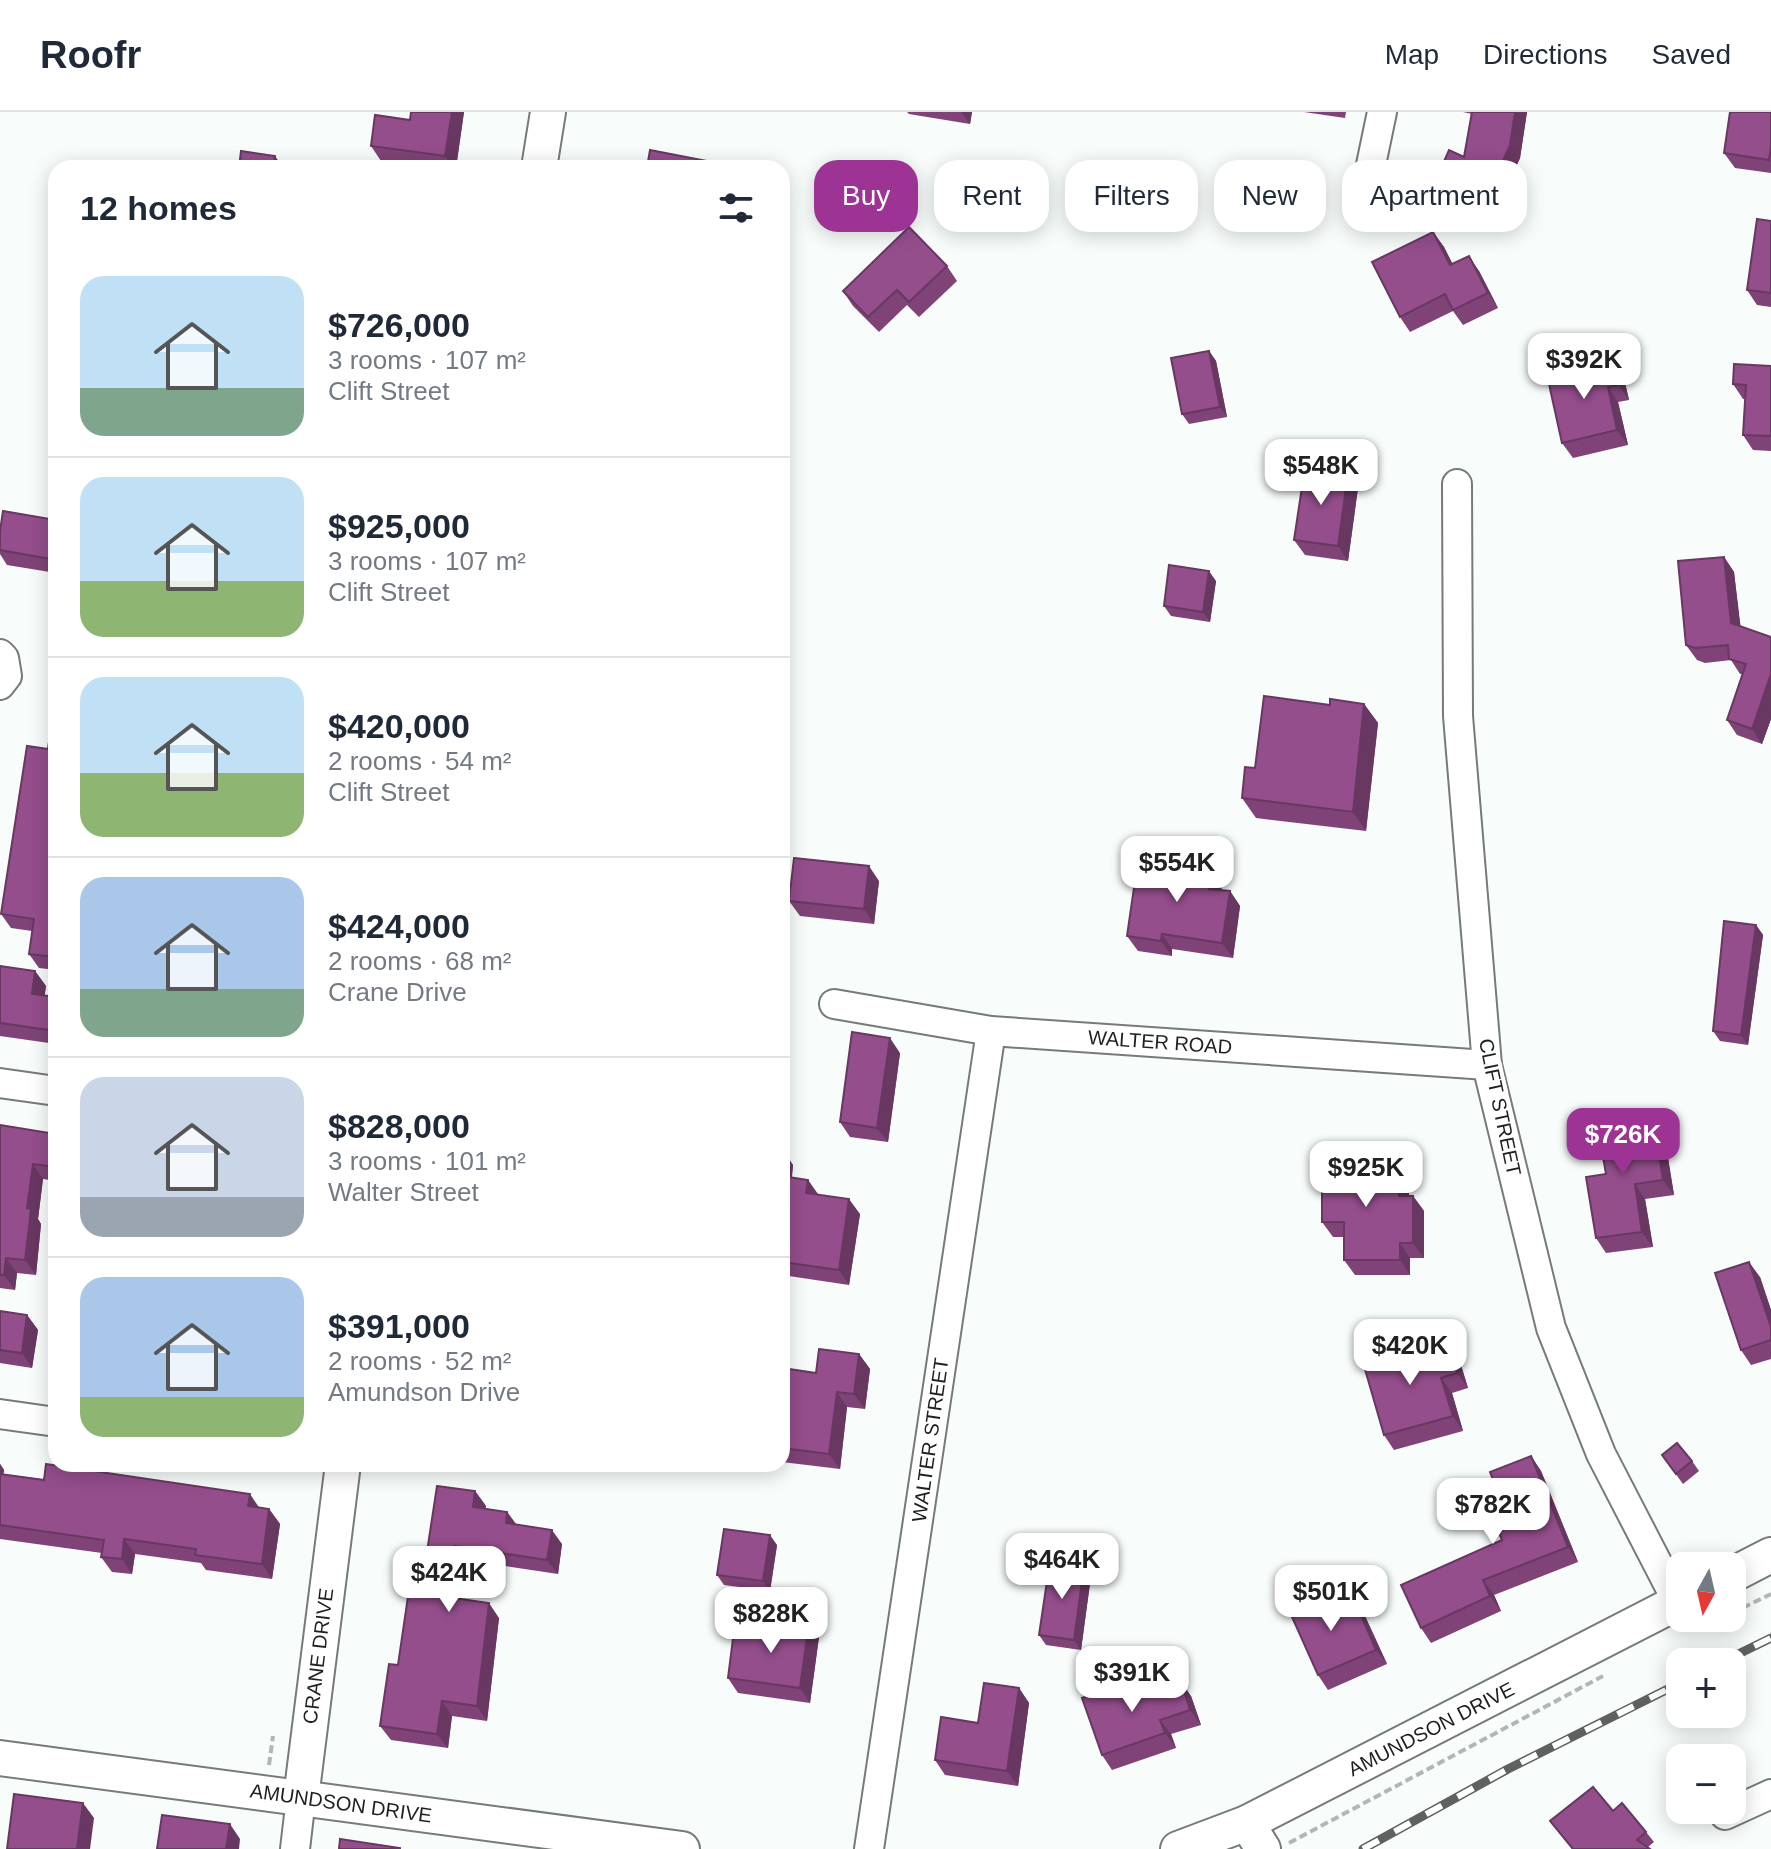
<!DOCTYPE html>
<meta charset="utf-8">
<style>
body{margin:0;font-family:Arial,sans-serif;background:#f2f2f3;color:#1f2937;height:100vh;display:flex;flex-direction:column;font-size:30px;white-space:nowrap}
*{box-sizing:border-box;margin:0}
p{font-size:26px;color:#747a83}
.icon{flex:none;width:44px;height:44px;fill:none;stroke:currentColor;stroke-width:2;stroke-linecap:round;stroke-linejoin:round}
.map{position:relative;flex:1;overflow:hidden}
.drawer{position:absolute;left:48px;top:48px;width:742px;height:1312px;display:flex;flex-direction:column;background:#fff;border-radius:24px;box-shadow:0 4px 20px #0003}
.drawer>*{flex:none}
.guide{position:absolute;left:814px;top:48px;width:760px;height:72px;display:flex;gap:16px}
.needle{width:52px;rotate:188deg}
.fabs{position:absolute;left:1666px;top:1440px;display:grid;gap:16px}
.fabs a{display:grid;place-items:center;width:80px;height:80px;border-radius:16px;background:#fff;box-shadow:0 4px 20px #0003;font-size:40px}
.price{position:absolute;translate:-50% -68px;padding:0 18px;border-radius:16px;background:#fff;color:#222;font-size:26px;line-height:52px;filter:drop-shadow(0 2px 4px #0008)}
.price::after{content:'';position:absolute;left:50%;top:48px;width:24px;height:18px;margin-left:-12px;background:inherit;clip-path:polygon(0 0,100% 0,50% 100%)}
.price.active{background:#9d3394;color:#fff}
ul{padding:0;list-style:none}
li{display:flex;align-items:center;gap:24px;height:200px;padding:0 32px}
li+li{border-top:2px solid #e0e1e3}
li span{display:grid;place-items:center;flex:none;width:224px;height:160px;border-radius:24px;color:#555}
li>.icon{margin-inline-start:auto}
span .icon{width:96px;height:96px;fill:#fffc;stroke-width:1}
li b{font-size:34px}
h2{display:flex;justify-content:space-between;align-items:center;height:96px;padding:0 32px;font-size:34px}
.chip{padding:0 28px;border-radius:24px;background:#fff;box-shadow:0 4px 20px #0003;font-size:28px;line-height:72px}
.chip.active{background:#9d3394;color:#fff}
header{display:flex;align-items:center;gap:48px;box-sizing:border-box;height:112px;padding:0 40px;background:#fff;border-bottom:2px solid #e0e1e3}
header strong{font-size:38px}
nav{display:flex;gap:44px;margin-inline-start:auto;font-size:28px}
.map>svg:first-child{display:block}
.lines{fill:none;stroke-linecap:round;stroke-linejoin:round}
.minor-casing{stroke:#767a78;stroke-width:32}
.tertiary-casing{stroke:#767a78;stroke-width:38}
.path{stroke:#b2b6b4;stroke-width:4;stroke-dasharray:8 4;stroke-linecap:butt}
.minor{stroke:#fff;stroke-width:28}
.tertiary{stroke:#fff;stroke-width:34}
.rail-casing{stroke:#5e615f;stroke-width:9}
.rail{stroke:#fff;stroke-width:6;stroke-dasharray:18;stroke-linecap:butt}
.wall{fill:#7f4378}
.shaded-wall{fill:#683762}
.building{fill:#944e8c;stroke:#683762;stroke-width:2}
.labels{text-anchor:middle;stroke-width:8;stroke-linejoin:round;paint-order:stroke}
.street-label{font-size:20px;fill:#1e201f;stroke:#fff}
</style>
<header>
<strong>Roofr</strong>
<nav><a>Map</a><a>Directions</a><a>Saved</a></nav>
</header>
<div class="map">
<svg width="1771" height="1737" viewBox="0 0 1771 1737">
<rect width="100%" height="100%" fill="#f8fdfb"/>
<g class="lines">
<g class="minor-casing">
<g id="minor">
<polyline points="1367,72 1382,0"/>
<polyline points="1457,372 1458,604 1487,953 1551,1216 1601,1342 1678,1491"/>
<polyline points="0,542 4,546 7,564 0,573"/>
<polyline points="834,892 991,919 1487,953"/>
<polyline points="0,971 56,979"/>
<polyline points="0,1302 56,1310"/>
<polyline points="1725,1703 1771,1682"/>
<polyline points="295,1737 301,1686"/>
<polyline points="869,1737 991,919"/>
</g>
</g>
<g class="tertiary-casing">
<g id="tertiary">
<polyline points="539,56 548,0"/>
<polyline points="1732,1463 1771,1443"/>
<polyline points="0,1646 682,1737"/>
<polyline points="301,1686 343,1352"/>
<polyline points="1247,1711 1263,1737"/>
<polyline points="1178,1737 1247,1711 1680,1489"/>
</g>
</g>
<g class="path">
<polyline points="1732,1501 1771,1482"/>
<polyline points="1695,1516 1719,1506"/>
<polyline points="269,1653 273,1624"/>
<polyline points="1289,1731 1603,1564"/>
</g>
<use href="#minor" class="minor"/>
<use href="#tertiary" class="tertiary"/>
<g class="rail-casing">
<g id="rail">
<polyline points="1722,1550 1771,1526"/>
<polyline points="1363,1737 1508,1657 1680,1571"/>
</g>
</g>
<use href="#rail" class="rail"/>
</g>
<g class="wall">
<polygon points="411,0 464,0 456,56 431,56 381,49 371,34 410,8"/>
<polygon points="907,0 972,0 970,12 909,2"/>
<polygon points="1304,0 1346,0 1345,6"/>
<polygon points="1463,0 1527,0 1520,46 1493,106 1444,84 1435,70 1464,45 1472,2"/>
<polygon points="1730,0 1771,0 1771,61 1735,56 1724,41"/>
<polygon points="1771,109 1771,195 1757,193 1747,178"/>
<polygon points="1433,120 1444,135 1452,152 1479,159 1498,196 1463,213 1453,199 1410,220 1400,205"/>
<polygon points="947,154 957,169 919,205 907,193 879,220 853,194 843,179"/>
<polygon points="1209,239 1216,249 1227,305 1189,312 1182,302"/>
<polygon points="1612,248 1623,262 1629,288 1618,290 1628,333 1573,346 1562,331"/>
<polygon points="1771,254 1771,339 1753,338 1743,323 1745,287 1743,287 1733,272"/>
<polygon points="1358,376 1348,449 1305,443 1294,428"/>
<polygon points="56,408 56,461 7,453 0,442 0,419"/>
<polygon points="1724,445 1734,460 1740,514 1771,525 1771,607 1762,632 1737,623 1727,608 1742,562 1740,562 1731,548 1705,551 1697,548 1686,533"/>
<polygon points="1216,469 1210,510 1171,504 1164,494"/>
<polygon points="1364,592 1378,611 1366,719 1256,706 1242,686 1255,656"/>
<polygon points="56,624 56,858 39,856 29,842 32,819 11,816 1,802 48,637"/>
<polygon points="879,769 874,812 800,804 789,789"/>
<polygon points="1222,773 1221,778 1230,779 1240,794 1233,846 1172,837 1172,844 1138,839 1127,824"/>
<polygon points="1756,813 1763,823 1748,933 1720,929 1713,919"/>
<polygon points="0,854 35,859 46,874 44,884 56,885 56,932 0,924"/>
<polygon points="900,941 888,1030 850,1025 840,1010"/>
<polygon points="0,1013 56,1022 56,1069 43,1067 38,1107 41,1112 36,1163 17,1161 15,1178 0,1176"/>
<polygon points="1664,1021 1674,1083 1645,1087 1653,1135 1606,1141 1596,1126 1606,1062"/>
<polygon points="782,1038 793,1053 792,1066 808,1068 818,1082 860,1102 849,1173 782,1163"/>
<polygon points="1355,1043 1364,1056 1398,1056 1409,1071 1409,1084 1413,1084 1424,1099 1424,1146 1410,1146 1410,1163 1355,1163 1344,1148 1344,1125 1333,1125 1322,1110"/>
<polygon points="1760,1165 1771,1198 1771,1247 1751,1253 1741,1238"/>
<polygon points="0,1199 27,1203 38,1218 32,1256 0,1251"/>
<polygon points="1450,1235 1460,1250 1468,1276 1452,1281 1463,1319 1394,1338 1384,1323 1424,1242"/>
<polygon points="859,1242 870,1257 865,1297 847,1295 840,1357 782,1350 782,1256 816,1261"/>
<polygon points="1662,1343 1692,1349 1699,1359 1683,1372"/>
<polygon points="1531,1344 1541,1359 1578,1450 1494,1483 1501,1499 1431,1531 1421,1516 1502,1428 1498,1380"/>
<polygon points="0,1352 4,1358 3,1362 269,1397 280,1412 272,1467 206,1458 201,1451 135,1442 132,1462 112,1460 101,1445 102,1441 0,1427"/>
<polygon points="475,1379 486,1394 485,1397 507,1400 516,1412 562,1432 558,1462 465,1448 460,1487 499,1506 487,1609 452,1604 448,1636 391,1628 380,1614 423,1466"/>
<polygon points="777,1433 770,1479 724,1473 717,1463"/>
<polygon points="1084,1454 1091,1464 1081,1538 1046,1533 1039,1523"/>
<polygon points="1324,1480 1336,1498 1355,1489 1365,1504 1387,1552 1328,1578 1318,1563"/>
<polygon points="809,1510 819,1525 810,1591 738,1581 728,1566"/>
<polygon points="1019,1576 1029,1591 1018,1674 945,1663 935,1648"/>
<polygon points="1144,1582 1191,1584 1201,1613 1171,1622 1176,1636 1112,1658 1102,1643"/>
<polygon points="1613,1699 1646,1720 1654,1730 1648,1735 1650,1737 1572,1737 1550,1709"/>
</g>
<g class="shaded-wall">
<polygon points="452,0 464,0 456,56 453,56 445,44"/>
<polygon points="961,0 972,0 970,12"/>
<polygon points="1515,0 1527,0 1520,46 1493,106 1484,92"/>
<polygon points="275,44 282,54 282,56 273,56"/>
<polygon points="1433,120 1444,135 1461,168 1450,153"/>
<polygon points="1469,144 1479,159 1498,196 1488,181"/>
<polygon points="1209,239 1216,249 1227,305 1220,295"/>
<polygon points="1612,248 1623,262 1629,288 1618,273"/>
<polygon points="1608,275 1618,290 1628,333 1617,318"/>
<polygon points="1348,361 1358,376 1348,449 1338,434"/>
<polygon points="1724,445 1734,460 1742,526 1731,511"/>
<polygon points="1209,459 1216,469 1210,510 1203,500"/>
<polygon points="1771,562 1771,607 1762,632 1752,617"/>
<polygon points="1364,592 1378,611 1366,719 1353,700"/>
<polygon points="869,754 879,769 874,812 864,797"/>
<polygon points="1212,758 1222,773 1220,792 1209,777"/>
<polygon points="1230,779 1240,794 1233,846 1222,831"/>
<polygon points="1756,813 1763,823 1748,933 1741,923"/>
<polygon points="1162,822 1172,837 1172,844 1161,829"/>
<polygon points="35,859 46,874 43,897 32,882"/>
<polygon points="890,926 900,941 888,1030 877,1016"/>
<polygon points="1654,1007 1664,1021 1674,1083 1663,1068"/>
<polygon points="783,1038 793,1053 790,1079 782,1068"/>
<polygon points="1355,1043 1366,1058 1355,1056"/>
<polygon points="33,1052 43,1067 38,1107 41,1112 36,1163 25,1148 27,1096"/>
<polygon points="1398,1056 1409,1071 1409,1099 1399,1084"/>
<polygon points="808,1068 818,1083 806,1081"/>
<polygon points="1635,1072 1645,1087 1653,1135 1642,1120"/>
<polygon points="1413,1084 1424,1099 1424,1146 1413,1131"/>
<polygon points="849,1087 860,1102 849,1173 839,1158"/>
<polygon points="1400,1131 1410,1146 1410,1163 1400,1148"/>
<polygon points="6,1146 17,1161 15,1178 4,1163"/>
<polygon points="1749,1150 1760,1165 1771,1198 1771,1215"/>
<polygon points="27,1203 38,1218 32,1256 22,1241"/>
<polygon points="1417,1231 1427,1246 1420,1244"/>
<polygon points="1450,1235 1460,1250 1468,1276 1457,1261"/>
<polygon points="859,1242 870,1257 865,1297 854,1282"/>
<polygon points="1441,1266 1452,1281 1463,1319 1453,1304"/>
<polygon points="837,1280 847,1295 840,1357 829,1342"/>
<polygon points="1531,1344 1541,1359 1578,1450 1568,1435"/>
<polygon points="0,1352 4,1358 2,1376 0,1373"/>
<polygon points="475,1379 486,1394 483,1410 473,1395"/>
<polygon points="250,1382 260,1397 248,1394"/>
<polygon points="269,1397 280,1412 272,1467 262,1452"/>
<polygon points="507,1400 518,1415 506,1411"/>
<polygon points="552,1418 562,1432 558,1462 547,1448"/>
<polygon points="770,1423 777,1433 770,1479 763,1469"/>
<polygon points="124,1427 135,1442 132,1462 122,1447"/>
<polygon points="454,1434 465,1448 458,1500 447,1485"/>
<polygon points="1084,1454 1091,1464 1081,1538 1074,1528"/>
<polygon points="1483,1468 1494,1483 1501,1499 1490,1484"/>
<polygon points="1324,1480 1335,1495 1343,1514 1333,1499"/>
<polygon points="1355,1489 1365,1504 1387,1552 1376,1538"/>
<polygon points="489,1491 499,1506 487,1609 477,1594"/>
<polygon points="809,1510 819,1525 810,1591 800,1576"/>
<polygon points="1135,1569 1145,1584 1140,1583"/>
<polygon points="1181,1569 1191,1584 1201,1613 1190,1598"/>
<polygon points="1019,1576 1029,1591 1018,1674 1007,1659"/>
<polygon points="442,1589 452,1604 448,1636 437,1622"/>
<polygon points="1160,1608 1171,1622 1176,1636 1165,1621"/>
<polygon points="83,1691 94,1706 90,1737 77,1737"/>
<polygon points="230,1712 240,1727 239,1737 226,1737"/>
</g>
<g class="building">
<polygon points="411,0 452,0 445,44 371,34 375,3 410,8"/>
<polygon points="1472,0 1515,0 1510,33 1484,92 1435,70 1449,38 1464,45"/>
<polygon points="1730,0 1771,0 1771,35 1769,48 1724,41"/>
<polygon points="650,38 707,49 706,56 647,56"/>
<polygon points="241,39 275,44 273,56 239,56"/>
<polygon points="1757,107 1771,109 1771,181 1747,178"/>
<polygon points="909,115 947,154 909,190 897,178 868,205 843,179"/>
<polygon points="1433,120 1450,153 1469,144 1488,181 1453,198 1445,182 1400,205 1372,150"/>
<polygon points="1209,239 1220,295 1182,302 1171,246"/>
<polygon points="1612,248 1618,273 1608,275 1617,318 1562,331 1547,263"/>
<polygon points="1734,252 1771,254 1771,324 1743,323 1746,273 1733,272"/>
<polygon points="1305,355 1348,361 1338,434 1294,428"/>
<polygon points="3,399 56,408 56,448 0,438 0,419"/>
<polygon points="1724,445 1731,511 1771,525 1771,562 1752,617 1727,608 1746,552 1729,547 1728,533 1695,536 1686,533 1678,449"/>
<polygon points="1169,453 1209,459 1203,500 1164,494"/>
<polygon points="1264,584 1330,593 1330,587 1364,592 1353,700 1242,686 1245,655 1255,656"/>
<polygon points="50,623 56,624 56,845 29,842 34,807 1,802 27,634 48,637"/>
<polygon points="794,746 869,754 864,797 789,789"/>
<polygon points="1138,748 1212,758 1209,777 1230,779 1222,831 1162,822 1161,829 1127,824"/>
<polygon points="1724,809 1756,813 1741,923 1713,919"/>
<polygon points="0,854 35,859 32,882 56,885 56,919 0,911"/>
<polygon points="852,920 890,926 877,1016 840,1010"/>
<polygon points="1654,1007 1663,1068 1635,1072 1642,1120 1596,1126 1586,1065 1606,1062 1598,1015"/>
<polygon points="0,1013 56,1022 56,1055 33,1052 27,1096 31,1097 25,1148 6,1146 4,1163 0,1163"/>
<polygon points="1322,1043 1355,1043 1355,1056 1398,1056 1399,1084 1413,1084 1413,1131 1400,1131 1400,1148 1344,1148 1344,1110 1322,1110"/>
<polygon points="782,1064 808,1068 806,1081 849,1087 839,1158 782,1150"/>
<polygon points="1749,1150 1771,1215 1771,1228 1741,1238 1715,1161"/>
<polygon points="0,1199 27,1203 22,1241 0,1238"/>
<polygon points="1417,1231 1420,1244 1450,1235 1457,1261 1441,1266 1453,1304 1384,1323 1362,1247"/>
<polygon points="819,1237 859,1242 854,1282 837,1280 829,1342 782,1336 782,1256 816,1261"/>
<polygon points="1677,1331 1692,1349 1676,1362 1662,1343"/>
<polygon points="1531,1344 1568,1435 1483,1468 1490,1484 1421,1516 1401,1473 1502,1428 1484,1385 1498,1380 1490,1360"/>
<polygon points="46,1352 250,1382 248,1394 269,1397 262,1452 195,1443 196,1437 124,1427 122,1447 101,1445 104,1428 0,1413 0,1362 44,1368"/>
<polygon points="437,1374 475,1379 473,1395 507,1400 506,1411 552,1418 547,1448 454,1434 447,1485 489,1491 477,1594 442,1589 437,1622 380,1614 389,1552 398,1553 411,1464 423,1466"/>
<polygon points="724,1417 770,1423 763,1469 717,1463"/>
<polygon points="1050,1449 1084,1454 1074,1528 1039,1523"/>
<polygon points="1324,1480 1333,1499 1355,1489 1376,1538 1318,1563 1288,1496"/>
<polygon points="775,1506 809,1510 800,1576 728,1566 734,1519 772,1525"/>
<polygon points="1135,1569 1140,1583 1181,1569 1190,1598 1160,1608 1165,1621 1102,1643 1082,1586"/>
<polygon points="984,1571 1019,1576 1007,1659 935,1648 941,1605 978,1611"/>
<polygon points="1593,1675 1613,1699 1622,1691 1646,1720 1637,1728 1650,1737 1573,1737 1550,1709"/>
<polygon points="14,1682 83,1691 77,1737 7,1737"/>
<polygon points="162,1703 230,1712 226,1737 157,1737"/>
<polygon points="340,1727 400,1736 400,1737 339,1737"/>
</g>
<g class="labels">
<g class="street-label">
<text transform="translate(1160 930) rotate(4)" y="7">WALTER ROAD</text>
<text transform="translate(1500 995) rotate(78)" y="7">CLIFT STREET</text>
<text transform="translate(930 1328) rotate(-82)" y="7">WALTER STREET</text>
<text transform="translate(318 1544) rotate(-83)" y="7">CRANE DRIVE</text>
<text transform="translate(1431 1617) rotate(-27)" y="7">AMUNDSON DRIVE</text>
<text transform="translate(341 1691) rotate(8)" y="7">AMUNDSON DRIVE</text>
</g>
</g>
</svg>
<div class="fabs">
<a><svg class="needle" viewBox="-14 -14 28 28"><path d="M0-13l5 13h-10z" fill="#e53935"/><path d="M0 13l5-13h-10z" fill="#747a83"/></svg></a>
<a>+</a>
<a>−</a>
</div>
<b class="price" style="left:1584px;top:289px">$392K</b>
<b class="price" style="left:1321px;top:395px">$548K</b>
<b class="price" style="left:1177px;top:792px">$554K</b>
<b class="price active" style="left:1623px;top:1064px">$726K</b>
<b class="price" style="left:1366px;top:1097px">$925K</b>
<b class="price" style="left:1410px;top:1275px">$420K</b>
<b class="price" style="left:1493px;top:1434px">$782K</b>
<b class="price" style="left:1062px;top:1489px">$464K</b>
<b class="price" style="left:449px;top:1502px">$424K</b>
<b class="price" style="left:1331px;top:1521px">$501K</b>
<b class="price" style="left:771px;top:1543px">$828K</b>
<b class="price" style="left:1132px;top:1602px">$391K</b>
<div class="guide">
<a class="chip active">Buy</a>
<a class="chip">Rent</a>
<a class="chip">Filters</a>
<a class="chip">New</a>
<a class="chip">Apartment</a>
</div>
<section class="drawer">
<h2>12 homes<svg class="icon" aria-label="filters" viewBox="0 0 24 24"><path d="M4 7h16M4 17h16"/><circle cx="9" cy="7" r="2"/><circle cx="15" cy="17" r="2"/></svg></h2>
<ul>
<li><span style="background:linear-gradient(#bfe0f5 70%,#7fa58c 0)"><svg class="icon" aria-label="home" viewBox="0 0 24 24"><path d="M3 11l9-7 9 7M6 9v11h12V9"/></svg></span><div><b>$726,000</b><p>3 rooms · 107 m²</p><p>Clift Street</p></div></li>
<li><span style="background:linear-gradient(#bfe0f5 65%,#8fb573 0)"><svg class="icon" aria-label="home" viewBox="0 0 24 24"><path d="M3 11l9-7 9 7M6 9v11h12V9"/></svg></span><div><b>$925,000</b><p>3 rooms · 107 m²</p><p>Clift Street</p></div></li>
<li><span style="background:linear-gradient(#bfe0f5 60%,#8fb573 0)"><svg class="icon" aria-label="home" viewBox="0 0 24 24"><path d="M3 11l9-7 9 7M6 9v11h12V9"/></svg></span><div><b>$420,000</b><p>2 rooms · 54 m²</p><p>Clift Street</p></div></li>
<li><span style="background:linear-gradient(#a9c7e8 70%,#7fa58c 0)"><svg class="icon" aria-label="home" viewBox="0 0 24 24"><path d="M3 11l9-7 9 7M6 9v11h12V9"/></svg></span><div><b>$424,000</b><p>2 rooms · 68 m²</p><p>Crane Drive</p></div></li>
<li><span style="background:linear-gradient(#c9d6e8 75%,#9aa5b1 0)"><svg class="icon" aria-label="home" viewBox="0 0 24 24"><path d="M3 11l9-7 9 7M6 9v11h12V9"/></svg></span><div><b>$828,000</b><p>3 rooms · 101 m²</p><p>Walter Street</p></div></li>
<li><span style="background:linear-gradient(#a9c7e8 75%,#8fb573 0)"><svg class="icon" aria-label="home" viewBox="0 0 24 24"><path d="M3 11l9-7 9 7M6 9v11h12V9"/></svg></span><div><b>$391,000</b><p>2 rooms · 52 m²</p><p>Amundson Drive</p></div></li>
</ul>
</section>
</div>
